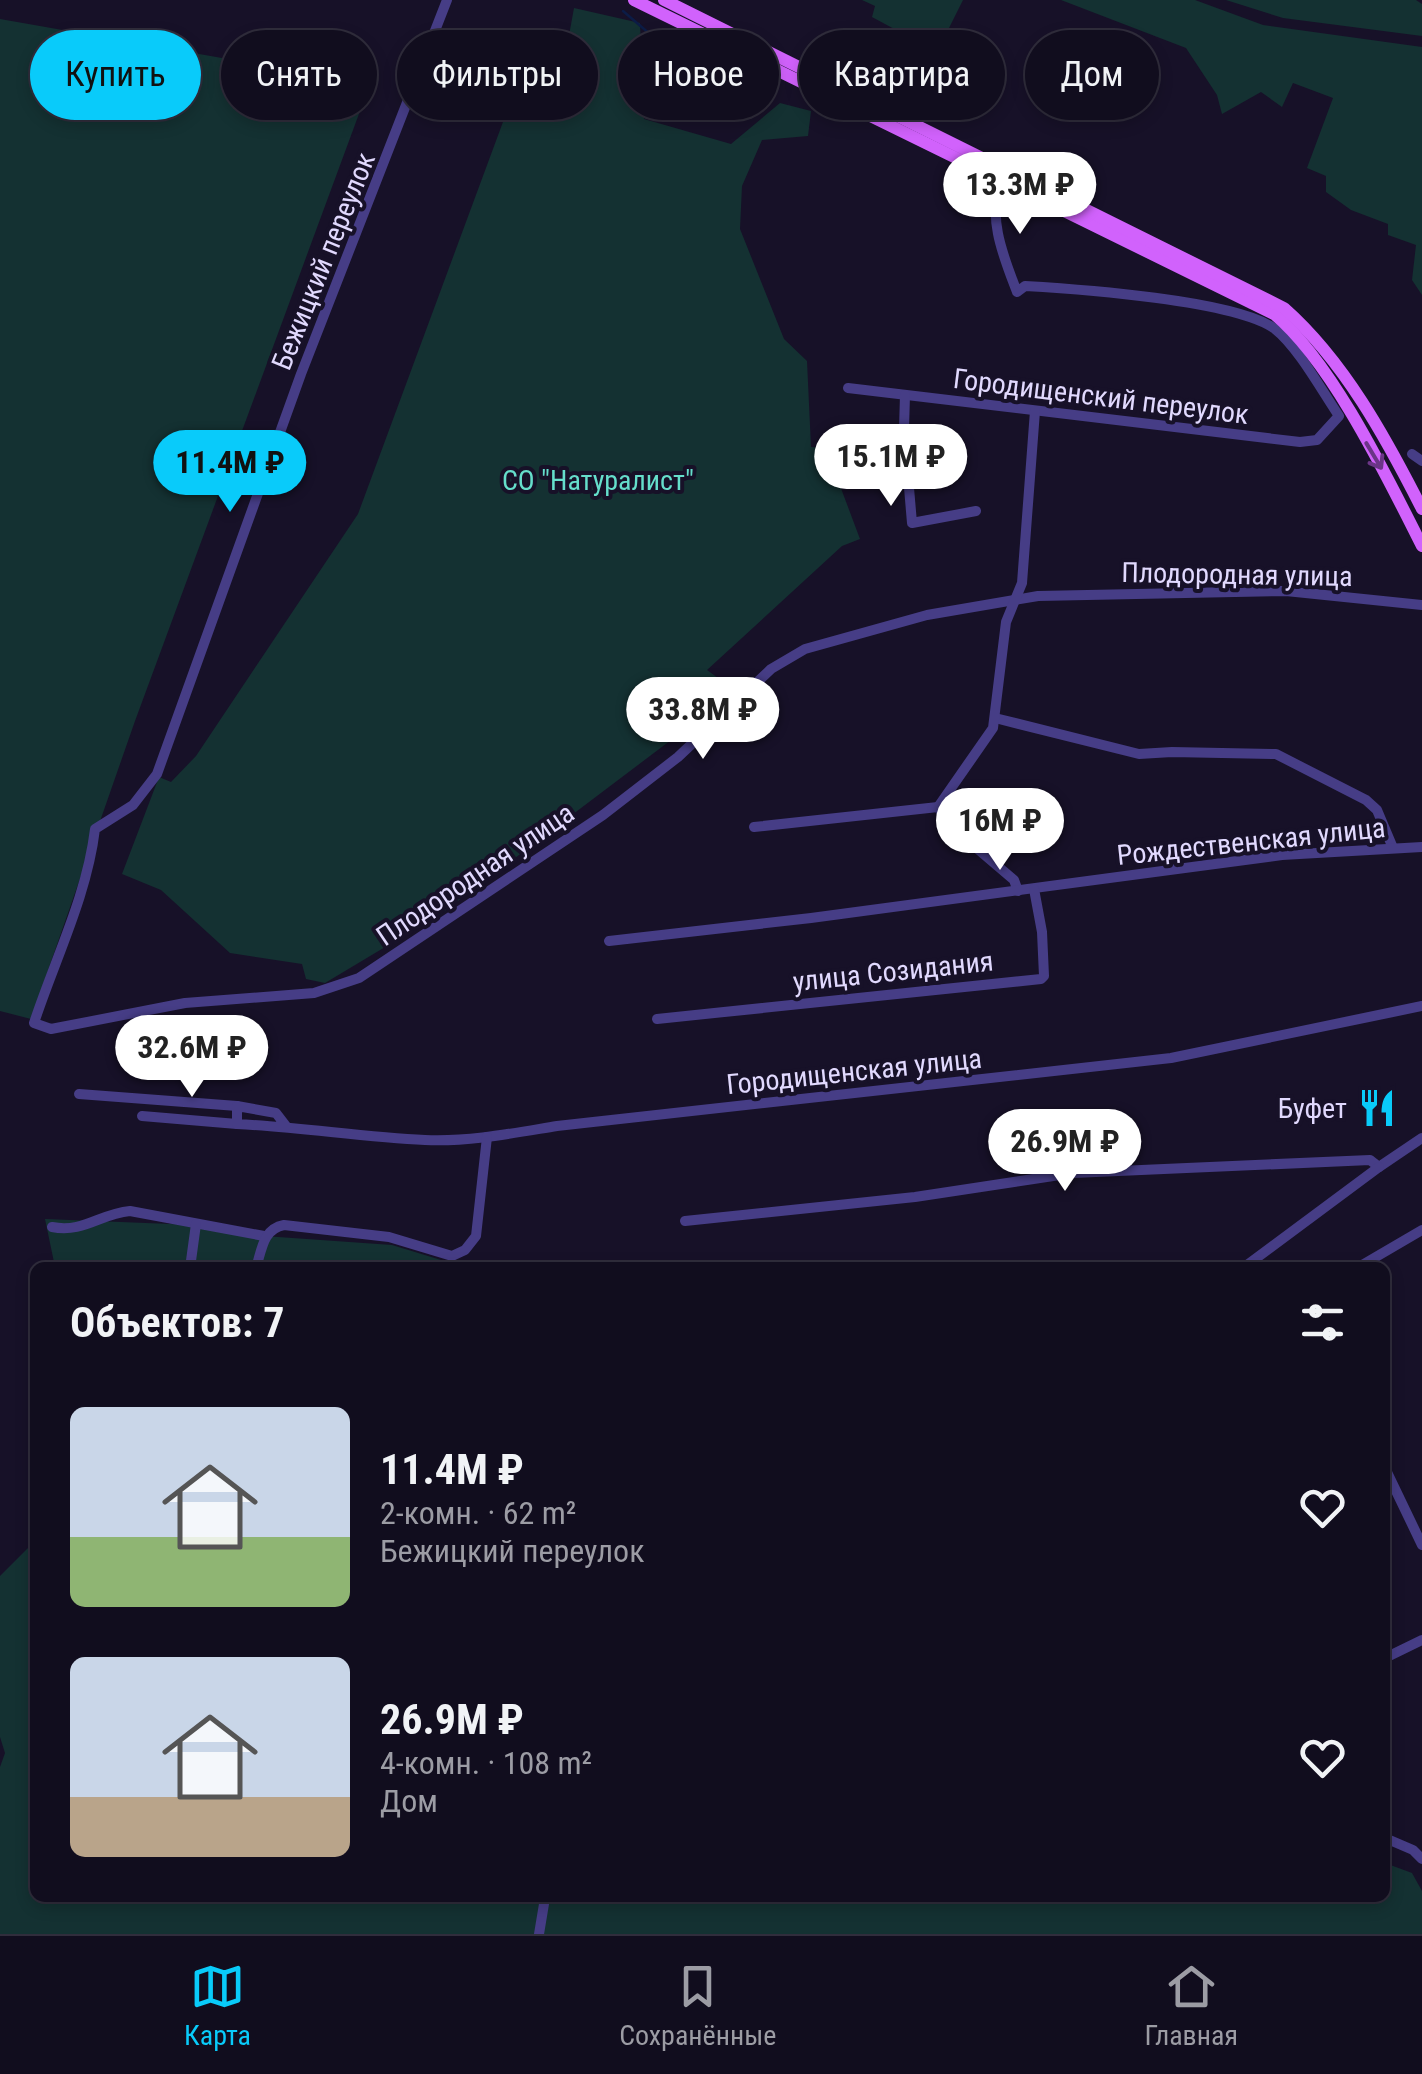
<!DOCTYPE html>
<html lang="ru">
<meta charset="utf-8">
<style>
body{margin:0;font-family:"Roboto Condensed",sans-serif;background:#1e1b2b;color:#f1f3f6;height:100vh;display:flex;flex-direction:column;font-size:38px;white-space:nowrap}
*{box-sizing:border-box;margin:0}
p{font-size:32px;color:#9c9ca4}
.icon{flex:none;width:55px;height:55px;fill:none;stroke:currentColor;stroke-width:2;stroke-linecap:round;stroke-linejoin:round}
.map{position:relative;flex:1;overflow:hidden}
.drawer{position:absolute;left:30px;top:1262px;width:1360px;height:640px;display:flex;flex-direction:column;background:#110d1e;border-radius:15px;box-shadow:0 5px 15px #0003,0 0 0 2px #302d3c}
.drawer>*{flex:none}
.guide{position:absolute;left:30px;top:30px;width:1362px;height:90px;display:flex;gap:20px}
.price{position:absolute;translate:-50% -85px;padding:0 22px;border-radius:35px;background:#fff;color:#222;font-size:32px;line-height:65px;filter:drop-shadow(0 2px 5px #0008)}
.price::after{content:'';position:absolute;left:50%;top:60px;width:30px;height:22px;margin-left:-15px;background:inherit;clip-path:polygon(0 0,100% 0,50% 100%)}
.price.active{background:#09cbfa;color:#111}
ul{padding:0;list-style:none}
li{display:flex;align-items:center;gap:30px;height:250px;padding:0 40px}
li span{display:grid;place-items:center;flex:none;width:280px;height:200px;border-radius:15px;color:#555}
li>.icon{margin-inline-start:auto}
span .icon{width:120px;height:120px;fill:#fffc;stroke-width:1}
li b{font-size:42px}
h2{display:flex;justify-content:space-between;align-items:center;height:120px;padding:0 40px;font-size:42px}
.pill{padding:0 35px;border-radius:45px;background:#110d1e;box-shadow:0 5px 15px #0003,0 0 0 2px #302d3c;font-size:35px;line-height:90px}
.pill.active{background:#09cbfa;color:#111}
.tabs{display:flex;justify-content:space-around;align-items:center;height:140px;border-top:2px solid #302d3c;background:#110d1e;font-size:28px;color:#9c9ca4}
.tabs a{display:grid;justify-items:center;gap:5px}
.tabs .active{color:#09cbfa}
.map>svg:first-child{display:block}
.green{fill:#143132}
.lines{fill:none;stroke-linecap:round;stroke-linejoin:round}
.stream{stroke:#0c1c46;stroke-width:2.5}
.minor{stroke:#463d86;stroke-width:10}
.major{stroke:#d162fc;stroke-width:12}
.oneway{stroke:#6b3587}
.labels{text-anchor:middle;stroke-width:8;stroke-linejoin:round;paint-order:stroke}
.street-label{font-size:28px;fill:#e1d9fe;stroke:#171128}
.park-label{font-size:28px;fill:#65decb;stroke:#171128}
.poi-label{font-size:28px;fill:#e1d9fe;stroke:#171128;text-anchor:end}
</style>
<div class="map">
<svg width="1422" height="1934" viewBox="0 0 1422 1934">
<rect width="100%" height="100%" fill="#171128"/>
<g class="green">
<polygon points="862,0 963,0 937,52 872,17 875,6"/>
<polygon points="1061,0 1195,0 1263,25 1422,47 1422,295 1412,280 1416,245 1388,235 1388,224 1351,210 1326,192 1326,176 1307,168 1333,98 1293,83 1282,107 1261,92 1222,114 1217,95 1186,48"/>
<polygon points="1226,0 1416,0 1422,4 1422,36 1283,18"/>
<polygon points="574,8 640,23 644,119 731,144 780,103 811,111 808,136 762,140 742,186 740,229 784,339 807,361 811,447 835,449 839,483 860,539 842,546 707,670 736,691 442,913 325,983 306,979 302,964 230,953 161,890 122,874 159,777 171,782 196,756 358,514 510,103 555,112"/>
<polygon points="0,19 370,84 135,721 31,1019 0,1011"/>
<polygon points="45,1219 196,1225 264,1236 392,1245 464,1267 55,1267"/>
<polygon points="35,1541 35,1898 1385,1898 1385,1863 1412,1873 1422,1891 1422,1934 0,1934 0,1767 5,1753 0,1737 0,1576"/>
</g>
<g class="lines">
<polyline class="stream" points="623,11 651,35"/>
<g class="minor">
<path d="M447 0 301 374 157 774 133 805 95 829C87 896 55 959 34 1023L51 1029 185 1003 314 993 359 978 603 815 678 757 771 669 805 649 927 615 1038 596 1286 591 1422 605"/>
<path d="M848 388 1300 442 1317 440 1339 416C1322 391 1298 347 1275 329 1236 300 1077 289 1025 286L1017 292C1004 258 986 216 1002 181"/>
<polyline points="905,395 904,429 912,523 976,511"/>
<polyline points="1412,454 1422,461"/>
<polyline points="995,718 1139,754 1172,752 1276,754 1366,800 1377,810 1393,848"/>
<polyline points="938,807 993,728 1006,622 1022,583 1035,411"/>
<polyline points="938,807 953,828 1014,880 1018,891"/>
<polyline points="754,827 938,807"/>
<polyline points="609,941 811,918 1282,855 1422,847"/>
<polyline points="657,1019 1041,979 1044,976 1042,932 1034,889"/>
<polyline points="79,1094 237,1106"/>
<polyline points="142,1116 237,1124"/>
<path d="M286 1126 276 1113 237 1106V1124C300 1127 362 1137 425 1140 469 1142 514 1133 557 1126L1171 1058 1422 1006"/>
<polyline points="685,1221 915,1197 1073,1173 1370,1160 1379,1167 1422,1138"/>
<path d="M52 1227C84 1233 99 1214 130 1211L264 1236"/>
<polyline points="190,1268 196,1224"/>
<path d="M256 1268C262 1249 263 1229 284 1225L389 1237 452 1256 465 1250 476 1236 487 1137"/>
<polyline points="1243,1268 1379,1167"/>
<polyline points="1357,1268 1422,1230"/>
<polyline points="1385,1468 1422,1545"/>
<polyline points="1385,1658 1422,1640"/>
<polyline points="1385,1838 1413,1850 1422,1859"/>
<polyline points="539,1934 545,1898"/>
</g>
<g class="major">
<path d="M634 0 1274 314C1332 362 1387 477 1422 546"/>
<path d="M664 0 1284 308C1344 361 1386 438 1422 509"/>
</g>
</g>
<defs><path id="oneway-shaft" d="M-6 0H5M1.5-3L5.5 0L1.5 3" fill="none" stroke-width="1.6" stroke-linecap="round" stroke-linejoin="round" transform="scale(2.5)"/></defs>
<use class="oneway" href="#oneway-shaft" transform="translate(1374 456) rotate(59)"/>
<defs>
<g id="restaurant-bare" transform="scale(3)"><path d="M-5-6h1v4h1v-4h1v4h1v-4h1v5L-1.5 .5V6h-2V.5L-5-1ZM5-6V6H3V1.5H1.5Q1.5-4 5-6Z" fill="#09cbfa" stroke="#171128" stroke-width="2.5" paint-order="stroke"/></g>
</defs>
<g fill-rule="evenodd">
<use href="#restaurant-bare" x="1377" y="1108"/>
</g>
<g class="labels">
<g class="street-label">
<text transform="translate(323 261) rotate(-68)" y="10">Бежицкий переулок</text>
<text transform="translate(1101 396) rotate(7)" y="10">Городищенский переулок</text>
<text transform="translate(1237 574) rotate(1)" y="10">Плодородная улица</text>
<text transform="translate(1251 841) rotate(-6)" y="10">Рождественская улица</text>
<text transform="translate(475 874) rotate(-34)" y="10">Плодородная улица</text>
<text transform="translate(893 971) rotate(-6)" y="10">улица Созидания</text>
<text transform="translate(854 1071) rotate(-6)" y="10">Городищенская улица</text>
</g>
<g class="park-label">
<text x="598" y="490">СО "Натуралист"</text>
</g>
<g class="poi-label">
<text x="1347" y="1118">Буфет</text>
</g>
</g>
</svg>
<b class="price" style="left:1020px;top:237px">13.3M ₽</b>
<b class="price" style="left:891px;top:509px">15.1M ₽</b>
<b class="price active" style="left:230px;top:515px">11.4M ₽</b>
<b class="price" style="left:703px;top:762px">33.8M ₽</b>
<b class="price" style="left:1000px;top:873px">16M ₽</b>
<b class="price" style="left:192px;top:1100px">32.6M ₽</b>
<b class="price" style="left:1065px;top:1194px">26.9M ₽</b>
<div class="guide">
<a class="pill active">Купить</a>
<a class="pill">Снять</a>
<a class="pill">Фильтры</a>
<a class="pill">Новое</a>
<a class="pill">Квартира</a>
<a class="pill">Дом</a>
</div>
<section class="drawer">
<h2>Объектов: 7<svg class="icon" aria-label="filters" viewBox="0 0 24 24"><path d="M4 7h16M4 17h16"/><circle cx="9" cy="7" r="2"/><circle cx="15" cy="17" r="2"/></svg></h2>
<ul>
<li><span style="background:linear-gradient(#c9d6e8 65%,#8fb573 0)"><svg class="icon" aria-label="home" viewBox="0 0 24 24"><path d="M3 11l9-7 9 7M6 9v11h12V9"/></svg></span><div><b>11.4M ₽</b><p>2-комн. · 62 m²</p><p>Бежицкий переулок</p></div><svg class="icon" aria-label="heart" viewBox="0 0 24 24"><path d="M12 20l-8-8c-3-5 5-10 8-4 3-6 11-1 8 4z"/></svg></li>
<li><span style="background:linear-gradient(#c9d6e8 70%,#b9a48a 0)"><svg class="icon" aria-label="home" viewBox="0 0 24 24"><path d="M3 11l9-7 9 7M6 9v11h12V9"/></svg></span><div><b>26.9M ₽</b><p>4-комн. · 108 m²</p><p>Дом</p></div><svg class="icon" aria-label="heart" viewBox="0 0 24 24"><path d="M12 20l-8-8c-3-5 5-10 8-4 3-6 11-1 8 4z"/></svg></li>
</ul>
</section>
</div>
<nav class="tabs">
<a class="active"><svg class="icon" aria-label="map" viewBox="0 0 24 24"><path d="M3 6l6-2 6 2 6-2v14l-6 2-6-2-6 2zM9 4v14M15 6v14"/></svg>Карта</a>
<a><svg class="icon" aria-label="saved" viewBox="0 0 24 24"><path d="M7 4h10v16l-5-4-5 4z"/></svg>Сохранённые</a>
<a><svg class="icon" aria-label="home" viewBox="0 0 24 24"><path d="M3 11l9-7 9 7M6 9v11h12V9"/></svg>Главная</a>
</nav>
